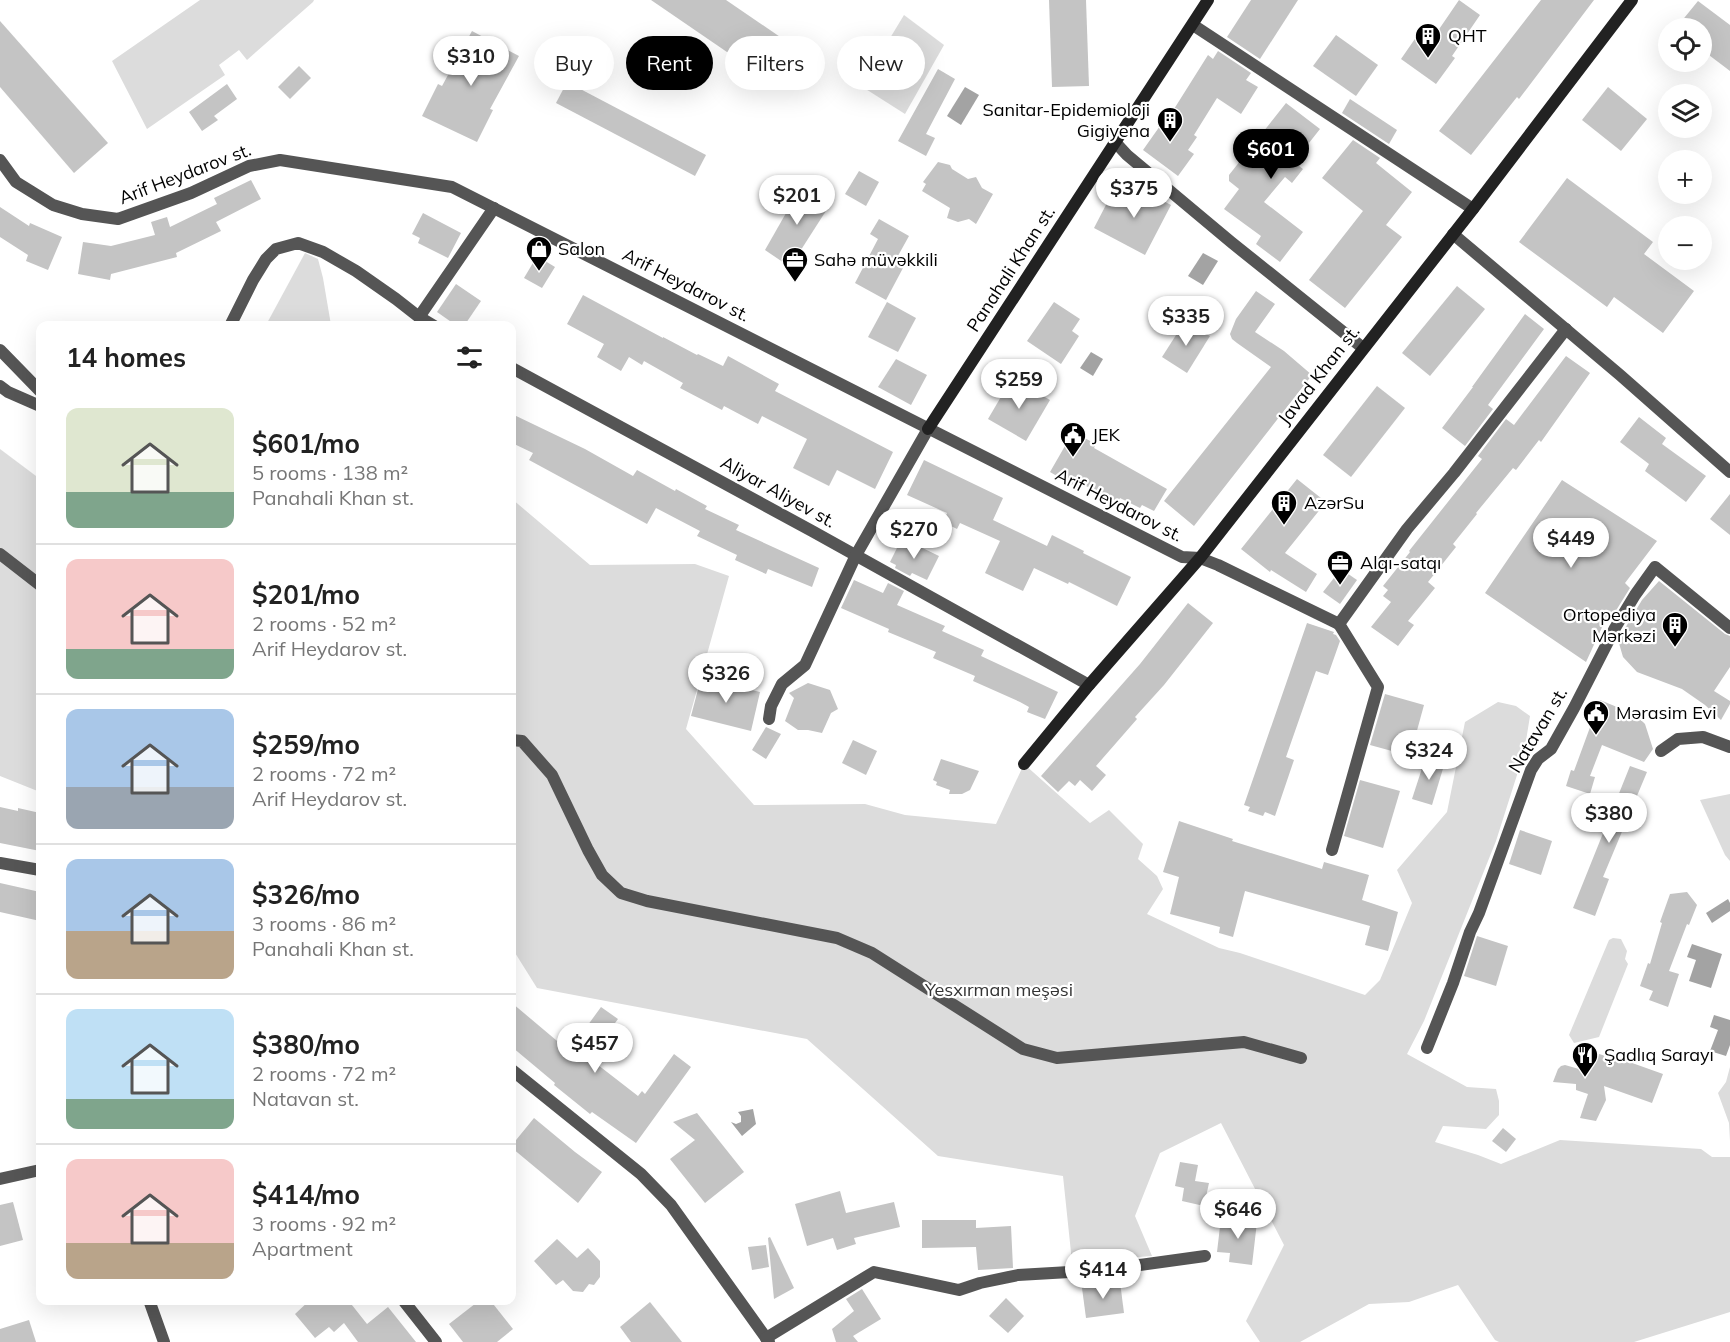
<!DOCTYPE html>
<meta charset="utf-8">
<style>
body{margin:0;font-family:Mulish,sans-serif;background:#f2f2f2;color:#222;height:100vh;display:flex;flex-direction:column;font-size:22px;white-space:nowrap}
*{box-sizing:border-box;margin:0}
p{font-size:20px;color:#767676}
.icon{flex:none;width:33px;height:33px;fill:none;stroke:currentColor;stroke-width:2;stroke-linecap:round;stroke-linejoin:round}
.map{position:relative;flex:1;overflow:hidden}
.details{position:absolute;left:36px;top:321px;width:480px;height:984px;display:flex;flex-direction:column;background:#fff;border-radius:12px;box-shadow:0 6px 24px #0002}
.details>*{flex:none}
.banner{position:absolute;left:534px;top:36px;width:570px;height:54px;display:flex;gap:12px}
.buttons{position:absolute;left:1658px;top:18px;display:grid;gap:12px}
.buttons a{display:grid;place-items:center;width:54px;height:54px;border-radius:50%;background:#fff;box-shadow:0 6px 24px #0002;font-size:30px}
.price{position:absolute;translate:-50% -51px;padding:0 14px;border-radius:21px;background:#fff;color:#222;font-size:20px;line-height:39px;filter:drop-shadow(0 2px 3px #0008)}
.price::after{content:'';position:absolute;left:50%;top:36px;width:18px;height:14px;margin-left:-9px;background:inherit;clip-path:polygon(0 0,100% 0,50% 100%)}
.price.on{background:#000;color:#fff}
ul{padding:0;list-style:none}
li{display:flex;align-items:center;gap:18px;height:150px;padding:0 30px}
li+li{border-top:2px solid #e0e0e0}
li span{display:grid;place-items:center;flex:none;width:168px;height:120px;border-radius:12px;color:#555}
li>.icon{margin-inline-start:auto}
span .icon{width:72px;height:72px;fill:#fffc;stroke-width:1}
li b{font-size:26px}
h2{display:flex;justify-content:space-between;align-items:center;height:72px;padding:0 30px;font-size:26px}
.pill{padding:0 21px;border-radius:27px;background:#fff;box-shadow:0 6px 24px #0002;font-size:21px;line-height:54px}
.pill.on{background:#000;color:#fff}
.map>svg:first-child{display:block}
.green{fill:#dcdcdc}
.water{fill:#a3a3a3}
.building{fill:#c4c4c4}
.lines{fill:none;stroke-linecap:round;stroke-linejoin:round}
.street{stroke:#555;stroke-width:12}
.secondary{stroke:#222;stroke-width:12}
.labels{text-anchor:middle;stroke-width:4.5;stroke-linejoin:round;paint-order:stroke}
.poi-label{font-size:18px;fill:#000;stroke:#fff;text-anchor:start}
.street-label{font-size:18px;fill:#000;stroke:#fff}
.park-label{font-size:18px;fill:#333;stroke:#fff}
</style>
<div class="map">
<svg width="1730" height="1342" viewBox="0 0 1730 1342">
<rect width="100%" height="100%" fill="#fff"/>
<g class="green">
<polygon points="200,0 314,0 313,2 247,60 239,50 219,65 225,75 147,129 112,61"/>
<polygon points="904,15 944,45 905,114 861,86"/>
<polygon points="305,253 318,259 323,278 331,325 266,325"/>
<polygon points="0,449 40,479 40,792 0,776"/>
<polygon points="512,499 590,565 695,564 729,576 686,729 754,805 865,804 905,815 996,824 1024,764 1090,823 1109,810 1143,844 1138,859 1157,876 1163,889 1147,914 1219,948 1240,953 1365,995 1380,980 1412,903 1397,870 1447,812 1465,722 1498,702 1516,706 1530,716 1524,753 1496,841 1424,1021 1407,1054 1467,1087 1496,1089 1499,1101 1499,1115 1486,1129 1443,1126 1435,1142 1478,1155 1501,1164 1560,1140 1701,1149 1712,1157 1730,1157 1730,1312 1634,1342 1499,1342 1495,1340 1458,1285 1409,1302 1369,1304 1300,1342 1260,1342 1246,1321 1284,1245 1221,1123 1160,1153 1135,1216 1152,1256 1072,1262 1063,1176 938,1156 807,1039 537,988 512,948"/>
<polygon points="1730,794 1730,861 1725,855 1700,800"/>
<polygon points="1613,938 1621,939 1627,951 1625,959 1628,964 1599,1037 1574,1043 1569,1035 1609,940"/>
<polygon points="1730,1067 1730,1141 1729,1123 1718,1093 1726,1082"/>
</g>
<g class="water">
<polygon points="965,87 979,95 961,125 947,116"/>
<polygon points="1203,253 1218,261 1203,285 1188,276"/>
<polygon points="1091,352 1103,359 1093,376 1080,368"/>
<polygon points="1728,899 1730,903 1730,911 1712,923 1706,913"/>
<polygon points="1692,944 1722,954 1711,988 1689,981 1696,960 1687,957"/>
<polygon points="1714,1015 1730,1020 1730,1045 1726,1056 1710,1051 1718,1030 1710,1027"/>
<polygon points="753,1109 756,1124 742,1136 731,1122 736,1124 741,1122 741,1116 738,1112"/>
</g>
<g class="building">
<polygon points="651,0 726,0 786,41 762,76"/>
<polygon points="1049,0 1086,0 1089,86 1052,87"/>
<polygon points="1251,0 1298,0 1260,59 1227,37"/>
<polygon points="1459,0 1480,15 1452,56 1455,58 1436,84 1401,59 1419,33 1431,41"/>
<polygon points="1541,0 1594,0 1519,99 1517,97 1471,155 1439,131"/>
<polygon points="1698,1 1730,25 1730,71 1701,49 1701,28 1676,28"/>
<polygon points="0,21 108,143 74,173 0,87"/>
<polygon points="472,31 519,56 490,109 493,110 477,142 422,116 438,84 442,86"/>
<polygon points="1336,35 1378,65 1356,96 1313,66"/>
<polygon points="1218,51 1251,73 1246,80 1258,87 1241,114 1217,98 1194,135 1197,137 1188,150 1194,154 1178,176 1143,150 1167,116 1169,117 1208,55 1213,59"/>
<polygon points="299,66 311,78 290,99 278,87"/>
<polygon points="938,69 955,79 926,134 935,138 926,156 898,141"/>
<polygon points="567,82 706,155 695,176 556,103"/>
<polygon points="227,84 237,99 214,116 218,120 202,131 189,112"/>
<polygon points="1608,87 1647,119 1621,151 1582,120"/>
<polygon points="1350,99 1397,130 1389,144 1342,113"/>
<polygon points="1286,103 1320,129 1294,162 1303,169 1292,183 1285,177 1264,202 1303,232 1280,262 1256,244 1261,236 1224,209 1239,189 1229,181 1229,175"/>
<polygon points="1353,140 1380,158 1376,163 1412,192 1386,225 1402,237 1345,308 1309,280 1363,211 1322,178"/>
<polygon points="938,162 950,165 952,169 968,179 976,177 982,188 993,194 976,224 969,219 958,222 947,218 950,208 922,191 926,184 923,182"/>
<polygon points="859,171 879,182 866,206 845,194"/>
<polygon points="1567,178 1653,242 1644,254 1694,291 1663,333 1614,297 1607,307 1519,242"/>
<polygon points="251,180 261,199 216,222 221,231 176,253 177,257 111,274 110,280 78,274 83,242 111,246 155,235 151,222 167,217 170,227 217,204 214,198"/>
<polygon points="1131,184 1171,205 1145,255 1094,228 1108,201 1119,207"/>
<polygon points="802,185 831,203 790,267 765,250"/>
<polygon points="0,207 29,226 30,223 62,237 48,270 26,261 28,255 0,237"/>
<polygon points="423,213 461,233 448,258 418,243 420,238 412,234"/>
<polygon points="879,219 909,236 894,263 903,268 886,300 855,283 878,239 870,234"/>
<polygon points="537,256 555,267 542,288 524,278"/>
<polygon points="456,284 481,301 464,326 457,326 437,312"/>
<polygon points="1457,286 1485,309 1430,376 1402,353"/>
<polygon points="1256,291 1275,304 1255,332 1284,351 1312,375 1194,526 1164,501 1271,367 1237,343 1232,339 1230,334 1236,319"/>
<polygon points="583,295 663,338 663,337 697,355 698,354 723,366 728,356 779,384 775,391 893,452 875,489 837,470 829,486 793,468 807,439 762,416 758,424 724,406 722,410 680,388 683,383 644,361 642,365 629,357 621,371 597,357 604,344 567,324"/>
<polygon points="887,302 916,318 898,352 868,337"/>
<polygon points="1054,302 1080,319 1072,331 1079,336 1061,364 1027,341"/>
<polygon points="1525,314 1544,329 1488,405 1493,409 1465,446 1442,428 1473,387 1472,387"/>
<polygon points="1185,321 1210,336 1187,373 1162,357"/>
<polygon points="1566,356 1590,373 1541,442 1539,440 1516,470 1513,468 1476,513 1477,514 1453,544 1456,547 1428,582 1435,588 1408,621 1414,625 1398,646 1371,627 1391,602 1383,596 1388,590 1383,586 1410,552 1409,551 1482,459 1478,456 1506,419 1514,425"/>
<polygon points="896,359 927,375 911,405 878,387"/>
<polygon points="1012,378 1050,400 1026,441 988,419"/>
<polygon points="1377,386 1405,408 1351,477 1323,455"/>
<polygon points="512,414 585,449 633,476 637,470 675,491 676,489 707,506 705,509 739,525 736,530 819,568 812,587 768,569 766,574 735,560 737,555 697,536 700,531 656,508 647,524 529,460 533,453 512,443"/>
<polygon points="1639,417 1666,438 1662,444 1706,476 1686,502 1645,471 1649,464 1620,442"/>
<polygon points="1073,432 1096,444 1094,448 1167,489 1154,511 1142,505 1140,508 1120,498 1118,502 1076,481 1074,486 1050,472"/>
<polygon points="924,460 1003,498 993,520 1047,546 1052,535 1084,551 1083,553 1131,577 1117,606 1069,582 1068,584 1034,568 1023,591 985,573 1000,541 960,523 957,529 943,522 947,513 907,495"/>
<polygon points="1297,479 1326,502 1285,553 1317,574 1306,592 1271,570 1270,572 1241,549"/>
<polygon points="1562,480 1657,541 1625,583 1630,588 1612,617 1610,610 1586,662 1485,593"/>
<polygon points="1730,494 1730,535 1710,519"/>
<polygon points="902,538 939,556 927,580 912,573 910,576 895,568 896,565 890,562"/>
<polygon points="1341,569 1357,580 1340,604 1323,592"/>
<polygon points="854,580 883,593 888,583 904,591 897,605 945,626 942,631 984,650 981,656 1058,692 1045,719 1027,712 1029,707 1020,702 973,681 975,676 933,658 936,652 888,632 889,629 841,608"/>
<polygon points="1659,581 1725,634 1730,636 1730,667 1714,691 1730,701 1730,704 1721,720 1705,705 1682,689 1637,672 1623,657 1618,640 1642,600"/>
<polygon points="1188,603 1213,623 1164,685 1135,717 1137,719 1096,766 1106,775 1092,791 1080,780 1075,786 1069,781 1058,792 1041,776 1140,664"/>
<polygon points="1307,623 1334,632 1333,634 1336,635 1340,641 1328,675 1316,671 1286,757 1294,760 1275,816 1265,812 1263,816 1248,811 1250,807 1244,805"/>
<polygon points="701,678 760,692 751,731 691,716"/>
<polygon points="808,683 830,690 838,709 831,713 822,733 808,730 798,730 785,721 794,698 789,693"/>
<polygon points="1385,694 1424,705 1410,756 1370,745"/>
<polygon points="1600,700 1617,707 1615,711 1641,720 1645,724 1653,749 1644,762 1602,745 1590,776 1595,777 1590,794 1566,786 1571,770 1574,771"/>
<polygon points="766,727 781,734 766,759 752,750"/>
<polygon points="853,740 877,751 866,775 842,763"/>
<polygon points="1426,756 1445,762 1432,805 1412,799"/>
<polygon points="941,759 979,771 970,790 962,794 949,794 950,790 936,785 937,782 933,780"/>
<polygon points="1630,766 1647,772 1603,877 1609,879 1595,916 1573,908"/>
<polygon points="1360,780 1400,791 1383,848 1344,836"/>
<polygon points="0,807 18,811 18,808 40,813 40,851 0,843"/>
<polygon points="1179,821 1233,839 1232,841 1322,869 1324,862 1369,875 1362,900 1398,912 1388,951 1365,945 1370,926 1245,891 1233,937 1219,933 1220,927 1170,914 1179,877 1163,872"/>
<polygon points="1520,830 1552,841 1541,875 1509,864"/>
<polygon points="0,883 40,892 40,921 0,912"/>
<polygon points="1687,892 1697,905 1689,925 1687,924 1669,971 1679,974 1668,1007 1649,1000 1653,991 1640,986 1648,963 1650,964 1662,923 1660,922 1670,894"/>
<polygon points="1477,936 1508,946 1496,986 1464,976"/>
<polygon points="512,1003 569,1051 601,1007 618,1019 589,1058 638,1096 642,1091 645,1094 674,1054 691,1067 636,1143 592,1112 590,1114 554,1085 555,1083 512,1047"/>
<polygon points="1611,1053 1619,1056 1621,1059 1663,1074 1652,1103 1604,1086 1606,1100 1596,1121 1580,1118 1588,1094 1576,1090 1576,1084 1553,1082 1558,1069 1561,1066 1565,1065 1579,1069 1584,1056 1597,1060 1599,1054 1609,1057"/>
<polygon points="697,1113 744,1172 705,1203 670,1159 695,1140 673,1122"/>
<polygon points="534,1118 575,1152 602,1172 578,1203 512,1148 512,1145"/>
<polygon points="1503,1128 1516,1139 1506,1152 1492,1141"/>
<polygon points="1180,1162 1198,1165 1195,1181 1209,1183 1204,1206 1182,1201 1184,1188 1175,1186"/>
<polygon points="840,1191 846,1213 894,1202 900,1227 854,1238 856,1244 837,1250 833,1238 807,1246 795,1204"/>
<polygon points="13,1202 23,1240 0,1246 0,1205"/>
<polygon points="1221,1218 1257,1222 1252,1265 1229,1262 1230,1253 1217,1252"/>
<polygon points="922,1220 976,1220 976,1228 1011,1226 1013,1268 978,1270 976,1247 922,1248"/>
<polygon points="770,1237 794,1288 774,1299 768,1238"/>
<polygon points="557,1239 577,1258 588,1248 600,1261 600,1277 594,1285 589,1284 583,1292 573,1291 563,1280 556,1285 534,1261"/>
<polygon points="766,1245 769,1267 752,1270 748,1247"/>
<polygon points="1120,1282 1124,1313 1086,1318 1082,1288"/>
<polygon points="862,1289 881,1319 853,1336 858,1342 836,1342 832,1329 854,1311 846,1299"/>
<polygon points="1006,1298 1024,1316 1008,1333 989,1316"/>
<polygon points="310,1300 348,1300 367,1324 388,1307 416,1342 358,1342 344,1323 334,1332 329,1327 315,1338 295,1314"/>
<polygon points="480,1300 490,1300 513,1329 497,1342 463,1342 449,1324"/>
<polygon points="650,1302 682,1342 631,1342 620,1327"/>
<polygon points="29,1320 36,1342 0,1342 0,1329"/>
</g>
<g class="lines">
<g class="street">
<polyline points="1193,25 1473,209"/>
<polyline points="1115,142 1127,155 1231,242 1363,348"/>
<polyline points="0,160 16,182 53,205 82,214 118,219 191,193 249,166 280,160 452,187 1182,557 1200,558 1218,565 1339,624"/>
<polyline points="1453,234 1620,375 1730,472"/>
<polyline points="419,317 494,208"/>
<polyline points="230,326 253,280 266,259 276,249 298,243 323,252 356,271 396,299 419,317 434,326"/>
<polyline points="0,350 40,391"/>
<polyline points="512,368 812,531 1089,685"/>
<polyline points="0,386 8,392 40,406"/>
<polyline points="0,554 40,585"/>
<polyline points="769,719 771,706 782,684 805,665 856,555 928,429"/>
<polyline points="512,740 522,741 552,775 588,850 602,875 621,893 647,901 837,938 872,953 1023,1049 1057,1058 1244,1042 1301,1058"/>
<polyline points="1661,751 1678,739 1703,737 1730,747"/>
<polyline points="1332,850 1378,687 1339,624 1407,529 1454,473 1566,329"/>
<polyline points="0,863 40,870"/>
<polyline points="1427,1048 1453,983 1470,932 1479,913 1531,770 1538,759 1551,749 1574,708 1615,628 1635,595 1655,567 1730,628"/>
<polyline points="512,1070 641,1174 671,1205 769,1342"/>
<polyline points="0,1179 40,1170"/>
<polyline points="149,1300 164,1342"/>
<polyline points="403,1300 436,1342"/>
<polyline points="766,1338 874,1272 959,1290 980,1283 1018,1275 1104,1270 1205,1256"/>
</g>
<g class="secondary">
<polyline points="928,429 1208,0"/>
<polyline points="1024,764 1089,685 1200,558 1473,209 1632,0"/>
</g>
</g>
<defs>
<g id="building-pin" transform="scale(1.35)"><path d="M0 17L-7.5 6A9.5 9.5 0 1 1 7.5 6Z" fill="#000" stroke="#fff"/><path d="M-4-6H4V6H1V3H-1V6H-4ZM-2.5-4.3h1.7v1.8h-1.7ZM.8-4.3h1.7v1.8H.8ZM-2.5-1h1.7V.8h-1.7ZM.8-1h1.7V.8H.8Z" fill="#fff"/></g>
<g id="shop-pin" transform="scale(1.35)"><path d="M0 17L-7.5 6A9.5 9.5 0 1 1 7.5 6Z" fill="#000" stroke="#fff"/><path d="M-5-2.5h2.3a2.7 3.5 0 0 1 5.4 0H5L5.5 6h-11ZM-1.5-2.5h3a1.5 2.3 0 0 0-3 0Z" fill="#fff"/></g>
<g id="office-pin" transform="scale(1.35)"><path d="M0 17L-7.5 6A9.5 9.5 0 1 1 7.5 6Z" fill="#000" stroke="#fff"/><path d="M-6-3h4V-5.5h4V-3h4V5H-6ZM-1-4.5V-3h2v-1.5ZM-6 0V1H6V0Z" fill="#fff"/></g>
<g id="civic-pin" transform="scale(1.35)"><path d="M0 17L-7.5 6A9.5 9.5 0 1 1 7.5 6Z" fill="#000" stroke="#fff"/><path d="M-.6-6.5H3V-4.5H.6V-3L4-1V1h2V6H-6V1h2V-1L-.6-3ZM-1.2 2.5V6h2.4V2.5Z" fill="#fff"/></g>
<g id="restaurant-pin" transform="scale(1.35)"><path d="M0 17L-7.5 6A9.5 9.5 0 1 1 7.5 6Z" fill="#000" stroke="#fff"/><path d="M-5-6h1v4h1v-4h1v4h1v-4h1v5L-1.5 .5V6h-2V.5L-5-1ZM5-6V6H3V1.5H1.5Q1.5-4 5-6Z" fill="#fff"/></g>
</defs>
<g fill-rule="evenodd">
<use href="#building-pin" x="1428" y="36"/>
<use href="#building-pin" x="1170" y="120"/>
<use href="#shop-pin" x="539" y="249"/>
<use href="#office-pin" x="795" y="260"/>
<use href="#civic-pin" x="1073" y="435"/>
<use href="#building-pin" x="1284" y="503"/>
<use href="#office-pin" x="1340" y="563"/>
<use href="#building-pin" x="1675" y="625"/>
<use href="#civic-pin" x="1596" y="713"/>
<use href="#restaurant-pin" x="1585" y="1055"/>
</g>
<g class="labels">
<g class="poi-label">
<text x="1448" y="42">QHT</text>
<text x="1150" y="116" text-anchor="end">Sanitar-Epidemioloji<tspan x="1150" dy="21">Gigiyena</tspan></text>
<text x="558" y="255">Salon</text>
<text x="814" y="266">Sahə müvəkkili</text>
<text x="1092" y="441">JEK</text>
<text x="1304" y="509">AzərSu</text>
<text x="1360" y="569">Alqı-satqı</text>
<text x="1656" y="621" text-anchor="end">Ortopediya<tspan x="1656" dy="21">Mərkəzi</tspan></text>
<text x="1616" y="719">Mərasim Evi</text>
<text x="1604" y="1061">Şadlıq Sarayı</text>
</g>
<g class="street-label">
<text transform="translate(185 174) rotate(-21)" y="6">Arif Heydarov st.</text>
<text transform="translate(1011 269) rotate(-57)" y="6">Panahali Khan st.</text>
<text transform="translate(686 285) rotate(27)" y="6">Arif Heydarov st.</text>
<text transform="translate(1319 375) rotate(-52)" y="6">Javad Khan st.</text>
<text transform="translate(778 492) rotate(29)" y="6">Aliyar Aliyev st.</text>
<text transform="translate(1119 505) rotate(27)" y="6">Arif Heydarov st.</text>
<text transform="translate(1538 730) rotate(-59)" y="6">Natavan st.</text>
</g>
<g class="park-label">
<text x="999" y="996">Yesxırman meşəsi</text>
</g>
</g>
</svg>
<div class="buttons">
<a><svg class="icon" aria-label="locate" viewBox="0 0 24 24"><circle cx="12" cy="12" r="6"/><path d="M12 2v4M12 18v4M2 12h4M18 12h4"/></svg></a>
<a><svg class="icon" aria-label="layers" viewBox="0 0 24 24"><path d="M12 4l9 5-9 5-9-5zM3 14l9 5 9-5"/></svg></a>
<a>+</a>
<a>−</a>
</div>
<b class="price" style="left:471px;top:87px">$310</b>
<b class="price on" style="left:1271px;top:180px">$601</b>
<b class="price" style="left:1134px;top:219px">$375</b>
<b class="price" style="left:797px;top:226px">$201</b>
<b class="price" style="left:1186px;top:347px">$335</b>
<b class="price" style="left:1019px;top:410px">$259</b>
<b class="price" style="left:914px;top:560px">$270</b>
<b class="price" style="left:1571px;top:569px">$449</b>
<b class="price" style="left:726px;top:704px">$326</b>
<b class="price" style="left:1429px;top:781px">$324</b>
<b class="price" style="left:1609px;top:844px">$380</b>
<b class="price" style="left:595px;top:1074px">$457</b>
<b class="price" style="left:1238px;top:1240px">$646</b>
<b class="price" style="left:1103px;top:1300px">$414</b>
<div class="banner">
<a class="pill">Buy</a>
<a class="pill on">Rent</a>
<a class="pill">Filters</a>
<a class="pill">New</a>
</div>
<section class="details">
<h2>14 homes<svg class="icon" aria-label="filters" viewBox="0 0 24 24"><path d="M4 7h16M4 17h16"/><circle cx="9" cy="7" r="2"/><circle cx="15" cy="17" r="2"/></svg></h2>
<ul>
<li><span style="background:linear-gradient(#dfe7d0 70%,#7fa58c 0)"><svg class="icon" aria-label="home" viewBox="0 0 24 24"><path d="M3 11l9-7 9 7M6 9v11h12V9"/></svg></span><div><b>$601/mo</b><p>5 rooms · 138 m²</p><p>Panahali Khan st.</p></div></li>
<li><span style="background:linear-gradient(#f6c9c9 75%,#7fa58c 0)"><svg class="icon" aria-label="home" viewBox="0 0 24 24"><path d="M3 11l9-7 9 7M6 9v11h12V9"/></svg></span><div><b>$201/mo</b><p>2 rooms · 52 m²</p><p>Arif Heydarov st.</p></div></li>
<li><span style="background:linear-gradient(#a9c7e8 65%,#9aa5b1 0)"><svg class="icon" aria-label="home" viewBox="0 0 24 24"><path d="M3 11l9-7 9 7M6 9v11h12V9"/></svg></span><div><b>$259/mo</b><p>2 rooms · 72 m²</p><p>Arif Heydarov st.</p></div></li>
<li><span style="background:linear-gradient(#a9c7e8 60%,#b9a48a 0)"><svg class="icon" aria-label="home" viewBox="0 0 24 24"><path d="M3 11l9-7 9 7M6 9v11h12V9"/></svg></span><div><b>$326/mo</b><p>3 rooms · 86 m²</p><p>Panahali Khan st.</p></div></li>
<li><span style="background:linear-gradient(#bfe0f5 75%,#7fa58c 0)"><svg class="icon" aria-label="home" viewBox="0 0 24 24"><path d="M3 11l9-7 9 7M6 9v11h12V9"/></svg></span><div><b>$380/mo</b><p>2 rooms · 72 m²</p><p>Natavan st.</p></div></li>
<li><span style="background:linear-gradient(#f6c9c9 70%,#b9a48a 0)"><svg class="icon" aria-label="home" viewBox="0 0 24 24"><path d="M3 11l9-7 9 7M6 9v11h12V9"/></svg></span><div><b>$414/mo</b><p>3 rooms · 92 m²</p><p>Apartment</p></div></li>
</ul>
</section>
</div>
